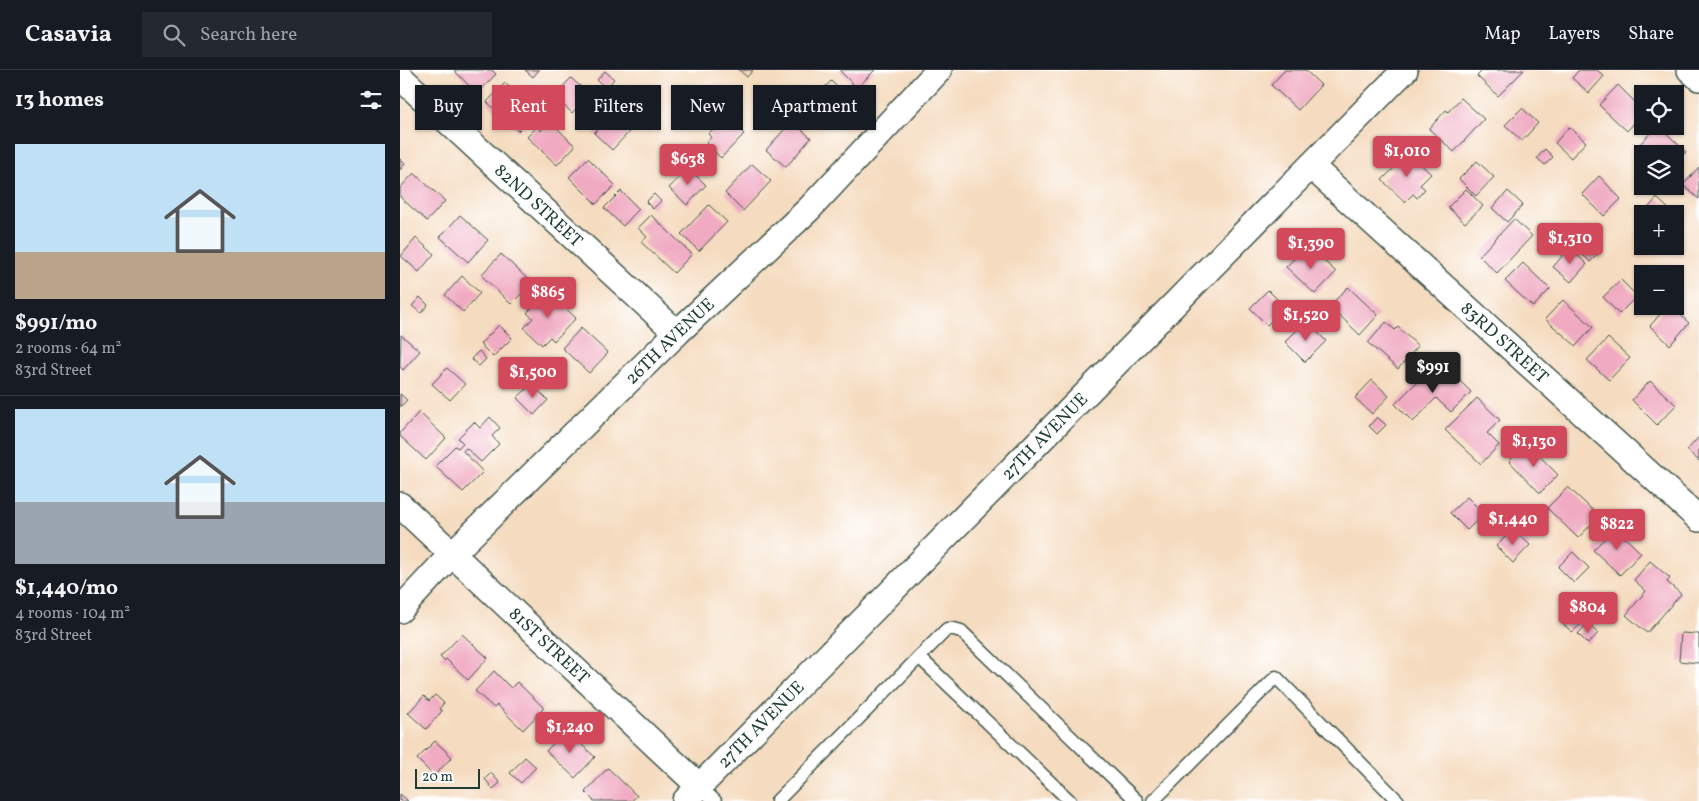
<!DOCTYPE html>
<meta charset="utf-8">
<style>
body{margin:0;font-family:Vollkorn,serif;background:#242831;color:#f1f3f6;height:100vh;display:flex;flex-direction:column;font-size:19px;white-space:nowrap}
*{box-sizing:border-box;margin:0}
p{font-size:16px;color:#9ea1a6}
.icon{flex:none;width:28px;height:28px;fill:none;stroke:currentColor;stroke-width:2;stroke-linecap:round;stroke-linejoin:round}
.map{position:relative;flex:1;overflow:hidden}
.panel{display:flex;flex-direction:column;background:#171b24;width:400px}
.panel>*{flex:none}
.top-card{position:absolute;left:15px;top:15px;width:475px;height:45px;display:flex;gap:10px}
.fabs{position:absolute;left:1234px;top:15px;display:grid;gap:10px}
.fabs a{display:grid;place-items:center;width:50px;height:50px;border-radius:0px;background:#171b24;box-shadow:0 1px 4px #0004;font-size:25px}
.scale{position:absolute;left:15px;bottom:12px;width:65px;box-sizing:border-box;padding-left:5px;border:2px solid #1f3d34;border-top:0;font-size:14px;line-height:18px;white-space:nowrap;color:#1f3d34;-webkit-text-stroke:4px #fff;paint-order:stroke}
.price{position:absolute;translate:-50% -42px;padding:0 11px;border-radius:5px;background:#d1495b;color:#fff;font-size:16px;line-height:32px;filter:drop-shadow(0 1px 2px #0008)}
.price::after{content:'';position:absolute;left:50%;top:30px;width:15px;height:11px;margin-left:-8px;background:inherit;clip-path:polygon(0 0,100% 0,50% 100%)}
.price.selected{background:#222;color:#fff}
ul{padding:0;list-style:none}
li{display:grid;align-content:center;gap:10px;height:265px;padding:0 15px}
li+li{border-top:1px solid #363941}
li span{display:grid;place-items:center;height:155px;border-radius:0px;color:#555}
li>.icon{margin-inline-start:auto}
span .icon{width:90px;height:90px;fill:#fffc;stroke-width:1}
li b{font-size:21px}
h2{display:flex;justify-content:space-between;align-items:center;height:60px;padding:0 15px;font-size:21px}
.chip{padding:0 18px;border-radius:0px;background:#171b24;box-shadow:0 1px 4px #0004;font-size:18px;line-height:45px}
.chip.selected{background:#d1495b;color:#fff}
header{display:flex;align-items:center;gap:30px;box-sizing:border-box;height:70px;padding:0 25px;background:#171b24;border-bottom:1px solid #363941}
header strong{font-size:24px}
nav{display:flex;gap:28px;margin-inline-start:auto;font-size:18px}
.search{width:350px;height:45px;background:#242831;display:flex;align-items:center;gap:12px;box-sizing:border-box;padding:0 18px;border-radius:0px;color:#9ea1a6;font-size:19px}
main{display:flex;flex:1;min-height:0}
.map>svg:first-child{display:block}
.building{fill:#f0aac2}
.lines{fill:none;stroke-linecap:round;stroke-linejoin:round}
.lane-casing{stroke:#3f5549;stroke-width:15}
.street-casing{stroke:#3f5549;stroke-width:28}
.lane{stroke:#fff;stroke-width:12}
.street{stroke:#fff;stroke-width:25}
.labels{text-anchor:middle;stroke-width:4;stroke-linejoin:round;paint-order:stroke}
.street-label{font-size:18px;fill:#1f3d34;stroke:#fff}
</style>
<header>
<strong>Casavia</strong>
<div class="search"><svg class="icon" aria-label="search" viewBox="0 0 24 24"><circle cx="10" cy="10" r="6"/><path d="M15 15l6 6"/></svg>Search here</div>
<nav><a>Map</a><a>Layers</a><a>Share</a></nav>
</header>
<main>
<section class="panel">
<h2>13 homes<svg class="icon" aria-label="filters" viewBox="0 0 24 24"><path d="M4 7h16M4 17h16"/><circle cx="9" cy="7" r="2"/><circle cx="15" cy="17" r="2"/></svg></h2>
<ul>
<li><span style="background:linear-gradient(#bfe0f5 70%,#b9a48a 0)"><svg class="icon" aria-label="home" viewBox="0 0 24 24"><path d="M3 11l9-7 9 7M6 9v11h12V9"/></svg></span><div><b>$991/mo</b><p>2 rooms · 64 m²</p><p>83rd Street</p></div></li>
<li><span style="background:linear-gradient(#bfe0f5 60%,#9aa5b1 0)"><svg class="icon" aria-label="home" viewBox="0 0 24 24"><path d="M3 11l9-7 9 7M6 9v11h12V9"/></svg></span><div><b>$1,440/mo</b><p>4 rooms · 104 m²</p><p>83rd Street</p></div></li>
</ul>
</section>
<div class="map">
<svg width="1299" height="731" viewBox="0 0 1299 731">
<rect width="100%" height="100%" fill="#fff"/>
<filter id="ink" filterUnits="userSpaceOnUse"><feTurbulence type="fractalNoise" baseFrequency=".02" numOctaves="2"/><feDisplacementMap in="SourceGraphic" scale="10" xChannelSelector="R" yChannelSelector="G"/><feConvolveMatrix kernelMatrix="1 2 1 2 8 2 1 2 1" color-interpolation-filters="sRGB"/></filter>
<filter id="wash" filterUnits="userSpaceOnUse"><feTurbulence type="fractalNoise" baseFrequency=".0096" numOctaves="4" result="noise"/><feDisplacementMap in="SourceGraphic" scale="20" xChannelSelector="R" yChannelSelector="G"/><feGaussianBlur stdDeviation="1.12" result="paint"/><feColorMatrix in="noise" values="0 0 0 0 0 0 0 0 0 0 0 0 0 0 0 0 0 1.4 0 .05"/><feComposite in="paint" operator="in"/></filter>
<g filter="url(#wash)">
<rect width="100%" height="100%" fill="#f5dbbf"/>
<g id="blocks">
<g class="building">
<polygon points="54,0 92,0 96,4 77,24"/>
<polygon points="125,0 139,0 133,7"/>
<polygon points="339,0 353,0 347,7"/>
<polygon points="439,0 475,0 457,18"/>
<polygon points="885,0 905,0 921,15 898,40 871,15"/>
<polygon points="1083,0 1124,0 1098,26 1077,6"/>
<polygon points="1179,0 1197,0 1204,6 1189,23 1172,8"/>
<polygon points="205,1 214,9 206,18 197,10"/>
<polygon points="171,8 189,24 172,43 154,26"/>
<polygon points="431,11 449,29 422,57 404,39"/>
<polygon points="105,13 136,42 118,61 87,32"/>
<polygon points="1218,15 1242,39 1242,44 1227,61 1199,35"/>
<polygon points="373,19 388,34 377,46 361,31"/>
<polygon points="1061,28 1084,49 1054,82 1029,59 1046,40 1048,42"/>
<polygon points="310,33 319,41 311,50 302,43"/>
<polygon points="1122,38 1138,53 1122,71 1105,55"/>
<polygon points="211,45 229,62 212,80 194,63"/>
<polygon points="325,46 344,64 321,88 306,73 311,67 308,64"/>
<polygon points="150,51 175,76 157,95 127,67 138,56 141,61"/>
<polygon points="392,51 411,68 386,97 366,80"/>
<polygon points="1257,56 1259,56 1286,82 1275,93 1275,84 1251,84 1240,74"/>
<polygon points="1169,57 1186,72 1171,88 1155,73"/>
<polygon points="1145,79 1153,87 1145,95 1137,88"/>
<polygon points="1009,83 1031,104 1020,115 1025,119 1017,128 1013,124 1005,132 982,110"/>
<polygon points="188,88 215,115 196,134 169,107"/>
<polygon points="0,89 5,94 0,100"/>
<polygon points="1077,91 1094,107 1076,126 1059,109"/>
<polygon points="352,94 371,111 343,141 325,123"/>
<polygon points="1299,97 1299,129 1283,115"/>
<polygon points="288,98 306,115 287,135 269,118"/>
<polygon points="14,103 45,131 27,151 0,127 0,118"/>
<polygon points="1199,106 1221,129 1204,146 1182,124"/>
<polygon points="1066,119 1083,136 1065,153 1048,137"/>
<polygon points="221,121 239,139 223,156 204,138"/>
<polygon points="1108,121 1123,135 1107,152 1092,138"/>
<polygon points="254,124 261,131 253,139 246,132"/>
<polygon points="1257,128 1274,144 1243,144"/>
<polygon points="309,135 327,152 299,181 281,164"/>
<polygon points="60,145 88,170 68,192 40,167"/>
<polygon points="251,145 292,184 274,203 241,172 247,167 238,158"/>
<polygon points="1114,149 1132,166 1097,203 1079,186"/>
<polygon points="16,168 34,184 19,202 1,186"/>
<polygon points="907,175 936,202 915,224 886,197"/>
<polygon points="1190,176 1198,184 1190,192 1182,184"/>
<polygon points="1169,178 1187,194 1171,212 1153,197"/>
<polygon points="101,184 132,213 111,234 81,205"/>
<polygon points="1123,193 1150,219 1133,237 1105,211"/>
<polygon points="62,206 80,223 63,242 45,225"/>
<polygon points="1221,210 1237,226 1219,244 1203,227"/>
<polygon points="948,217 978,245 960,265 930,236"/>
<polygon points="868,220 885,237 867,255 850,238"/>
<polygon points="147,221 176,248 154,271 150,267 142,275 124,258 133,248 127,243"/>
<polygon points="20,227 28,235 21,243 12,236"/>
<polygon points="1163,230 1193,257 1176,276 1145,249"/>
<polygon points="1267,236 1271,236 1289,253 1270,275 1250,256"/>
<polygon points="906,251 926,271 905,292 885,272"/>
<polygon points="986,252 995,260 998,257 1018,276 998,299 968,273"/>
<polygon points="99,255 112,268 93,287 80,274"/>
<polygon points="181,258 208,283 189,303 162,278"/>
<polygon points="1,265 20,281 3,300 0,297"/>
<polygon points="1208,268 1230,288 1209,310 1187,290"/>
<polygon points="79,281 86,289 79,296 71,289"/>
<polygon points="1033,296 1045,308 1051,302 1071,322 1051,342 1036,328 1013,352 995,334"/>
<polygon points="47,298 65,314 50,330 32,314"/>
<polygon points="972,310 989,326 972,344 955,328"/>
<polygon points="1250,311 1276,335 1257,355 1232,330"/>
<polygon points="132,314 148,330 134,345 117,328"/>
<polygon points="0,324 7,330 0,337"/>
<polygon points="1077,328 1100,350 1087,363 1099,375 1081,394 1045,360"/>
<polygon points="19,342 46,368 26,390 0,366 0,363"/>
<polygon points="90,347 100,358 92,366 99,374 81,392 66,378 63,381 83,402 63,422 35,396 55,376 58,378 63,373 58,368 74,352 80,358"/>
<polygon points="977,347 986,355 977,364 969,356"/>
<polygon points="1299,367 1299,391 1287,380"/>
<polygon points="1127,373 1158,405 1140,423 1109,391"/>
<polygon points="1168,417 1199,446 1178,468 1147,438"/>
<polygon points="1067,427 1084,444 1067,460 1050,443"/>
<polygon points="1215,458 1241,483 1220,505 1193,480"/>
<polygon points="1113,459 1130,475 1113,493 1096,476"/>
<polygon points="1173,482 1189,498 1174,513 1158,497"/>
<polygon points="1250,491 1270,508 1267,512 1281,524 1247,563 1226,545 1246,521 1234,510"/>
<polygon points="1172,545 1181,554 1172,562 1163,554"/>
<polygon points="1187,554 1198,563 1188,574 1178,564"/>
<polygon points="1281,563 1299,564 1299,593 1279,591"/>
<polygon points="62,564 88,588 68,610 46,589 44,591 40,587"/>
<polygon points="94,601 111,618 117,612 144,638 123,660 97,635 94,638 75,621"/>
<polygon points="35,625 44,633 39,639 42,641 26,659 8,643 24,626 29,631"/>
<polygon points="166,660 195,687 175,708 146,681"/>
<polygon points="35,671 52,687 34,706 17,689"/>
<polygon points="125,687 136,697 121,713 110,703"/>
<polygon points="208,698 237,726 231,731 194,731 185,722"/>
<polygon points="91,703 100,713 93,719 85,709"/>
<polygon points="0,724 8,731 0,731"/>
</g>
</g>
</g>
<g filter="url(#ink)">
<use href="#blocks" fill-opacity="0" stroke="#3f5549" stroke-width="1"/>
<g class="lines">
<g class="lane-casing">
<g id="lane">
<polyline points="519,587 670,731"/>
<polyline points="299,716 315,731"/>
<polyline points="377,731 547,559 554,559 561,561 737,731"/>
<polyline points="753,731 876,607 998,731"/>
</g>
</g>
<g class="street-casing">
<g id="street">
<polyline points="1290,0 1299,8"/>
<path id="s1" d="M0 7 277 263"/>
<path id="s2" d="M911 96 1299 449"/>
<path id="s3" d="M0 435 299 716"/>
<path id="s4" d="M0 540 52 484 277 263 409 139 539 0"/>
<path id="s5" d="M285 731 1005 0"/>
</g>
</g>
<use href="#lane" class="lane"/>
<use href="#street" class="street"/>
</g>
</g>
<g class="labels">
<g class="street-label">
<text dy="6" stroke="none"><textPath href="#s1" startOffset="189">82ND STREET</textPath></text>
<text dy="6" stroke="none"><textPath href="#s4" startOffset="381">26TH AVENUE</textPath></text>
<text dy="6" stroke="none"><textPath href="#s2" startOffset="262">83RD STREET</textPath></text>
<text dy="6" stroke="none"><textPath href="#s5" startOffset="512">27TH AVENUE</textPath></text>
<text dy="6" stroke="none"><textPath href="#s3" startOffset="205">81ST STREET</textPath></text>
<text dy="6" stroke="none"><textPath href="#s5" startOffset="108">27TH AVENUE</textPath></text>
</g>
</g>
</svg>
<div class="fabs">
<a><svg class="icon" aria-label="locate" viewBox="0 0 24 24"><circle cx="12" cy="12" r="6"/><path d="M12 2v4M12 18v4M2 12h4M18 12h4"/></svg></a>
<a><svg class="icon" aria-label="layers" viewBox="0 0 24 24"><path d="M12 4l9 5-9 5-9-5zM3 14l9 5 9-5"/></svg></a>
<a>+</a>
<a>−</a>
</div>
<div class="scale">20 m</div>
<b class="price" style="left:1007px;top:108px">$1,010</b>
<b class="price" style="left:288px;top:116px">$638</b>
<b class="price" style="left:1170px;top:195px">$1,310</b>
<b class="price" style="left:911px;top:200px">$1,390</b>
<b class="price" style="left:148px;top:249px">$865</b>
<b class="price" style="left:906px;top:272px">$1,520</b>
<b class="price selected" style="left:1033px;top:324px">$991</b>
<b class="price" style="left:133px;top:329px">$1,500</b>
<b class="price" style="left:1134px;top:398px">$1,130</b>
<b class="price" style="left:1113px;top:476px">$1,440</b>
<b class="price" style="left:1217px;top:481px">$822</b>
<b class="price" style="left:1188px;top:564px">$804</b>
<b class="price" style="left:170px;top:684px">$1,240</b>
<div class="top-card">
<a class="chip">Buy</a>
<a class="chip selected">Rent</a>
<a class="chip">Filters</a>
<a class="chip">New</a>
<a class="chip">Apartment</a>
</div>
</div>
</main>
